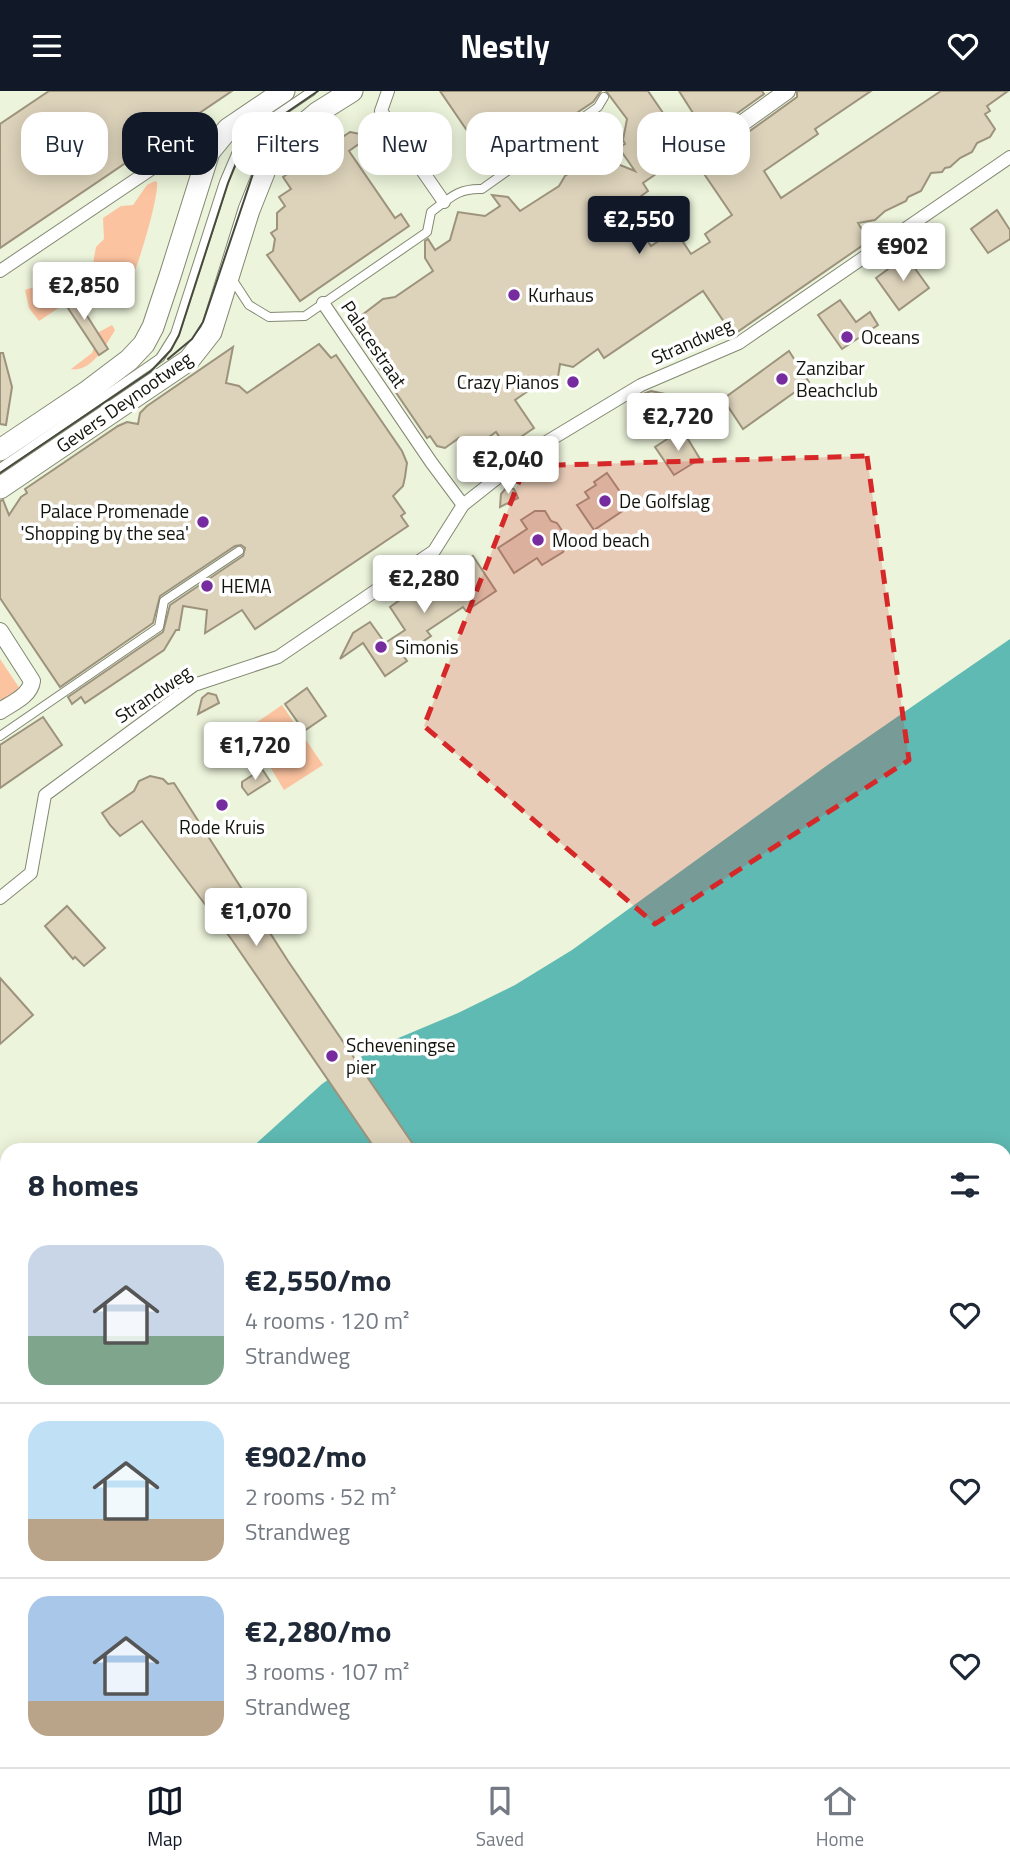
<!DOCTYPE html>
<meta charset="utf-8">
<style>
body{margin:0;font-family:"Titillium Web",sans-serif;background:#f6f6f7;color:#1f2937;height:100vh;display:flex;flex-direction:column;font-size:26px;white-space:nowrap}
*{box-sizing:border-box;margin:0}
p{font-size:23px;color:#747a83}
.icon{flex:none;width:38px;height:38px;fill:none;stroke:currentColor;stroke-width:2;stroke-linecap:round;stroke-linejoin:round}
.map{position:relative;flex:1;overflow:hidden}
.sheet{position:absolute;left:0px;top:1052px;width:1012px;height:625px;display:flex;flex-direction:column;background:#fff;border-radius:21px 21px 0 0;box-shadow:0 4px 18px #0003}
.sheet>*{flex:none}
.hud{position:absolute;left:21px;top:21px;width:970px;height:63px;display:flex;gap:14px}
.price{position:absolute;translate:-50% -60px;padding:0 16px;border-radius:7px;background:#fff;color:#222;font-size:23px;line-height:46px;filter:drop-shadow(0 2px 4px #0008)}
.price::after{content:'';position:absolute;left:50%;top:42px;width:21px;height:16px;margin-left:-10px;background:inherit;clip-path:polygon(0 0,100% 0,50% 100%)}
.price.selected{background:#111827;color:#fff}
ul{padding:0;list-style:none}
li{display:flex;align-items:center;gap:21px;height:175px;padding:0 28px}
li+li{border-top:2px solid #e0e1e3}
li span{display:grid;place-items:center;flex:none;width:196px;height:140px;border-radius:21px;color:#555}
li>.icon{margin-inline-start:auto}
span .icon{width:84px;height:84px;fill:#fffc;stroke-width:1}
li b{font-size:30px}
h2{display:flex;justify-content:space-between;align-items:center;height:84px;padding:0 28px;font-size:30px}
.pill{padding:0 24px;border-radius:21px;background:#fff;box-shadow:0 4px 18px #0003;font-size:24px;line-height:63px}
.pill.selected{background:#111827;color:#fff}
header{display:flex;justify-content:space-between;align-items:center;height:91px;padding:0 28px;background:#111827;color:#fff;font-size:32px;font-weight:700}
.tabs{display:flex;justify-content:space-around;align-items:center;height:98px;border-top:2px solid #e0e1e3;background:#fff;font-size:19px;color:#747a83}
.tabs a{display:grid;justify-items:center;gap:4px}
.tabs .selected{color:#111827}
.map>svg:first-child{display:block}
.green{fill:#fcc3a0}
.water{fill:#5fbab3}
.building{fill:#ddd3bb;stroke:#9d937d;stroke-width:2}
.lines{fill:none;stroke-linecap:round;stroke-linejoin:round}
.service-casing{stroke:#828972;stroke-width:10}
.pedestrian-casing{stroke:#828972;stroke-width:14}
.minor-casing{stroke:#828972;stroke-width:18}
.secondary-casing{stroke:#828972;stroke-width:23}
.service{stroke:#fff;stroke-width:8}
.pedestrian{stroke:#fff;stroke-width:12}
.minor{stroke:#fff;stroke-width:16}
.secondary{stroke:#fff;stroke-width:21}
.tram{stroke:#464a3d;stroke-width:2}
.marked{fill:#d62828;fill-opacity:0.2;stroke:#d62828;stroke-width:5;stroke-dasharray:14 9;stroke-linejoin:round}
.poi-dot{fill:#762b9e;stroke:#fff;stroke-width:2.5}
.labels{text-anchor:middle;stroke-width:7;stroke-linejoin:round;paint-order:stroke}
.poi-label{font-size:19px;fill:#11140b;stroke:#fff;text-anchor:start}
.street-label{font-size:19px;fill:#11140b;stroke:#fff}
</style>
<header><svg class="icon" aria-label="menu" viewBox="0 0 24 24"><path d="M4 6h16M4 12h16M4 18h16"/></svg>Nestly<svg class="icon" aria-label="heart" viewBox="0 0 24 24"><path d="M12 20l-8-8c-3-5 5-10 8-4 3-6 11-1 8 4z"/></svg></header>
<div class="map">
<svg width="1010" height="1676" viewBox="0 0 1010 1676">
<rect width="100%" height="100%" fill="#ecf4db"/>
<g class="green">
<path d="M155 90 157 91C159 107 137 179 129 194 126 199 126 198 121 201L93 182 92 178 96 156 104 148 103 127 121 115 133 114 147 94Z"/>
<polygon points="57,188 77,201 77,206 70,214 66,212 39,230 29,217 25,199"/>
<path d="M112 234 115 239C106 254 91 282 71 278L92 262 95 254 90 246Z"/>
<polygon points="0,568 22,601 0,616"/>
<polygon points="282,614 323,674 284,699 266,669 260,672 240,643"/>
</g>
<polygon class="water" points="1010,548 1010,1676 0,1676 0,1231 7,1228 7,1670 1004,1670 1004,1059 249,1059 322,993 359,967 377,956 458,922 515,894 572,859 829,673"/>
<g class="building">
<polygon points="49,0 232,0 0,157 0,33"/>
<polygon points="440,0 601,0 593,11 487,82 479,70 485,66"/>
<polygon points="606,0 648,0 672,35 691,23 697,32 678,45 688,61 643,92 648,100 625,117 651,155 675,139 691,163 710,151 705,143 732,124 696,71 715,65 797,6 797,0 871,0 815,38 818,43 764,80 781,107 941,0 1008,0 987,15 990,20 985,23 995,38 990,46 977,52 972,61 960,67 950,76 945,77 942,81 931,82 921,100 908,106 906,110 885,120 875,129 858,132 869,150 733,244 703,200 604,267 598,258 573,276 560,273 558,286 541,298 534,296 515,309 534,337 506,356 496,341 468,361 459,347 445,357 437,355 430,345 427,347 354,240 353,231 383,208 395,206 433,180 425,167 425,150 428,148 435,159 450,149 458,121 485,125 500,115 492,104 508,106 520,120 559,95 565,85 594,66 600,66 635,80 619,57 625,53 623,49 627,28"/>
<polygon points="679,0 762,0 764,3 707,44"/>
<polygon points="350,41 370,45 349,60 395,127 401,123 409,135 300,210 267,164 273,160 275,148 271,142 277,138 277,122 285,115 279,106 291,98 283,86"/>
<polygon points="997,119 1010,139 1010,148 988,162 971,138"/>
<polygon points="906,165 929,197 899,219 876,187"/>
<polygon points="63,197 84,220 108,258 99,264 58,202"/>
<polygon points="840,209 856,231 870,221 878,234 842,258 818,224"/>
<polygon points="319,253 331,267 336,264 402,360 407,372 405,386 403,395 393,405 405,422 401,425 408,435 255,538 242,519 205,542 207,519 183,515 179,539 176,539 164,559 85,612 81,606 72,613 68,606 163,541 170,514 243,465 245,457 241,454 235,455 160,505 153,532 60,596 0,507 0,410 3,409 9,424 21,406 27,402 25,398 118,335 127,331 138,333 140,322 147,315 233,256 226,292 239,295 247,302"/>
<polygon points="789,260 809,291 743,338 723,308"/>
<polygon points="0,262 3,262 12,296 6,334 0,333"/>
<polygon points="651,300 665,303 655,309 657,312 650,317 645,316 641,309 643,303"/>
<polygon points="678,341 683,347 686,345 700,368 674,384 655,356"/>
<polygon points="607,382 630,415 594,439 577,414 589,407 585,401 596,394 594,391"/>
<polygon points="506,397 514,398 518,407 500,416 501,403"/>
<polygon points="535,420 545,420 551,430 557,432 565,444 566,454 563,461 542,474 537,467 514,482 498,457 527,438 521,429"/>
<polygon points="473,465 496,500 466,520 463,516 427,540 431,545 403,564 407,570 385,585 363,552 340,568 353,542 370,531 385,552 405,539 390,516 420,495 427,506 447,493 443,486"/>
<polygon points="307,597 326,625 304,640 285,613"/>
<polygon points="208,602 216,604 219,612 198,623 202,607"/>
<polygon points="43,626 62,654 0,697 0,654"/>
<polygon points="262,678 270,690 248,704 242,696 242,691"/>
<polygon points="150,685 163,688 168,693 174,692 288,870 417,1059 376,1059 232,849 142,730 120,745 110,734 102,722 134,700 139,690"/>
<polygon points="67,815 105,857 84,875 75,866 73,868 45,835"/>
<polygon points="0,887 33,924 0,953"/>
</g>
<g class="lines">
<g class="service-casing">
<g id="service">
<path d="M232 188 249 214 269 226 305 225 427 141 431 121C450 107 458 97 482 98L598 16 604 6"/>
<polyline points="0,377 160,267 175,243 224,91 239,56 249,45 272,27 312,0"/>
<polyline points="0,645 159,536 164,510 239,460"/>
</g>
</g>
<g class="pedestrian-casing">
<g id="pedestrian">
<polyline points="388,0 381,20 444,111"/>
<polyline points="0,180 184,56"/>
<polyline points="323,212 431,371 463,414"/>
<polyline points="0,807 31,782 45,704 194,594 278,566 434,460 463,414 530,361 641,294 739,252 1010,66"/>
</g>
</g>
<g class="minor-casing">
<g id="minor">
<polyline points="184,56 213,57"/>
<polyline points="698,58 709,56 787,0"/>
<path d="M0 540 32 590C30 605 12 612 0 620"/>
</g>
</g>
<g class="secondary-casing">
<g id="secondary">
<polyline points="0,359 88,300 129,269 144,253 153,236 170,185 209,61 228,38 284,0"/>
<polyline points="0,397 189,269 211,241 249,119 269,69 286,48 317,22 352,0"/>
</g>
</g>
<use href="#service" class="service"/>
<use href="#pedestrian" class="pedestrian"/>
<use href="#minor" class="minor"/>
<use href="#secondary" class="secondary"/>
<g class="tram">
<polyline points="168,268 192,248 203,231 261,59 279,31"/>
<polyline points="0,382 151,280 171,259 179,244 228,92 240,62 258,41 318,0"/>
</g>
</g>
<path class="marked" d="M867 365 909 669 655 833 424 635 525 375Z"/>
<g class="poi-dot">
<circle cx="514" cy="204" r="7"/>
<circle cx="847" cy="246" r="7"/>
<circle cx="782" cy="288" r="7"/>
<circle cx="573" cy="291" r="7"/>
<circle cx="605" cy="410" r="7"/>
<circle cx="203" cy="431" r="7"/>
<circle cx="538" cy="449" r="7"/>
<circle cx="207" cy="495" r="7"/>
<circle cx="381" cy="556" r="7"/>
<circle cx="222" cy="714" r="7"/>
<circle cx="332" cy="965" r="7"/>
</g>
<g class="labels">
<g class="poi-label">
<text x="528" y="211">Kurhaus</text>
<text x="861" y="253">Oceans</text>
<text x="796" y="284">Zanzibar<tspan x="796" dy="22">Beachclub</tspan></text>
<text x="559" y="298" text-anchor="end">Crazy Pianos</text>
<text x="619" y="417">De Golfslag</text>
<text x="189" y="427" text-anchor="end">Palace Promenade<tspan x="189" dy="22">'Shopping by the sea'</tspan></text>
<text x="552" y="456">Mood beach</text>
<text x="221" y="502">HEMA</text>
<text x="395" y="563">Simonis</text>
<text x="222" y="743" text-anchor="middle">Rode Kruis</text>
<text x="346" y="961">Scheveningse<tspan x="346" dy="22">pier</tspan></text>
</g>
<g class="street-label">
<text transform="translate(692 250) rotate(-24)" y="7">Strandweg</text>
<text transform="translate(374 253) rotate(56)" y="7">Palacestraat</text>
<text transform="translate(124 311) rotate(-35)" y="7">Gevers Deynootweg</text>
<text transform="translate(153 603) rotate(-34)" y="7">Strandweg</text>
</g>
</g>
</svg>
<b class="price selected" style="left:639px;top:165px">€2,550</b>
<b class="price" style="left:903px;top:192px">€902</b>
<b class="price" style="left:84px;top:231px">€2,850</b>
<b class="price" style="left:678px;top:362px">€2,720</b>
<b class="price" style="left:508px;top:405px">€2,040</b>
<b class="price" style="left:424px;top:524px">€2,280</b>
<b class="price" style="left:255px;top:691px">€1,720</b>
<b class="price" style="left:256px;top:857px">€1,070</b>
<div class="hud">
<a class="pill">Buy</a>
<a class="pill selected">Rent</a>
<a class="pill">Filters</a>
<a class="pill">New</a>
<a class="pill">Apartment</a>
<a class="pill">House</a>
</div>
<section class="sheet">
<h2>8 homes<svg class="icon" aria-label="filters" viewBox="0 0 24 24"><path d="M4 7h16M4 17h16"/><circle cx="9" cy="7" r="2"/><circle cx="15" cy="17" r="2"/></svg></h2>
<ul>
<li><span style="background:linear-gradient(#c9d6e8 65%,#7fa58c 0)"><svg class="icon" aria-label="home" viewBox="0 0 24 24"><path d="M3 11l9-7 9 7M6 9v11h12V9"/></svg></span><div><b>€2,550/mo</b><p>4 rooms · 120 m²</p><p>Strandweg</p></div><svg class="icon" aria-label="heart" viewBox="0 0 24 24"><path d="M12 20l-8-8c-3-5 5-10 8-4 3-6 11-1 8 4z"/></svg></li>
<li><span style="background:linear-gradient(#bfe0f5 70%,#b9a48a 0)"><svg class="icon" aria-label="home" viewBox="0 0 24 24"><path d="M3 11l9-7 9 7M6 9v11h12V9"/></svg></span><div><b>€902/mo</b><p>2 rooms · 52 m²</p><p>Strandweg</p></div><svg class="icon" aria-label="heart" viewBox="0 0 24 24"><path d="M12 20l-8-8c-3-5 5-10 8-4 3-6 11-1 8 4z"/></svg></li>
<li><span style="background:linear-gradient(#a9c7e8 75%,#b9a48a 0)"><svg class="icon" aria-label="home" viewBox="0 0 24 24"><path d="M3 11l9-7 9 7M6 9v11h12V9"/></svg></span><div><b>€2,280/mo</b><p>3 rooms · 107 m²</p><p>Strandweg</p></div><svg class="icon" aria-label="heart" viewBox="0 0 24 24"><path d="M12 20l-8-8c-3-5 5-10 8-4 3-6 11-1 8 4z"/></svg></li>
</ul>
</section>
</div>
<nav class="tabs">
<a class="selected"><svg class="icon" aria-label="map" viewBox="0 0 24 24"><path d="M3 6l6-2 6 2 6-2v14l-6 2-6-2-6 2zM9 4v14M15 6v14"/></svg>Map</a>
<a><svg class="icon" aria-label="saved" viewBox="0 0 24 24"><path d="M7 4h10v16l-5-4-5 4z"/></svg>Saved</a>
<a><svg class="icon" aria-label="home" viewBox="0 0 24 24"><path d="M3 11l9-7 9 7M6 9v11h12V9"/></svg>Home</a>
</nav>
